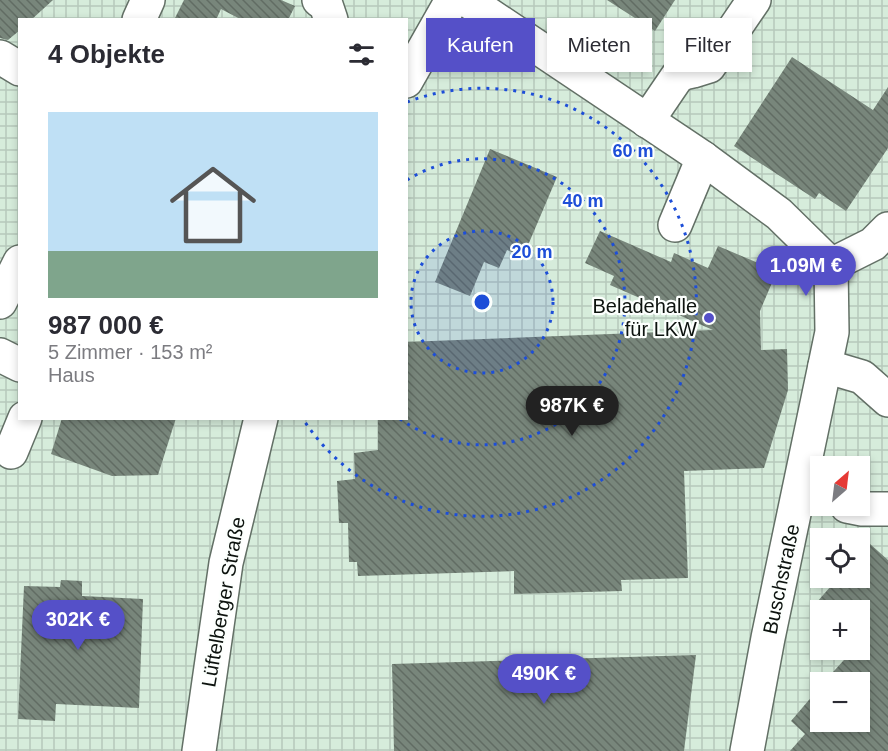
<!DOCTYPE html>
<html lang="de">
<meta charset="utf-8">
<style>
body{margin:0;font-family:Arial,sans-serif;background:#f2f2f3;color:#2b2b33;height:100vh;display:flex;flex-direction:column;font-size:22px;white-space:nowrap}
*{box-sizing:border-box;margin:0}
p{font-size:20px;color:#7c7c81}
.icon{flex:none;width:33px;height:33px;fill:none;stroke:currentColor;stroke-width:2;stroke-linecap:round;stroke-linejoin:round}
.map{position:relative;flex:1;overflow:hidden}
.panel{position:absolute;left:18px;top:18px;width:390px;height:402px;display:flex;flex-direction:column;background:#fff;border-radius:0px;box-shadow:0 3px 9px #0003}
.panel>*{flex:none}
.hud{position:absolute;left:426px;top:18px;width:372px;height:54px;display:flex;gap:12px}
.needle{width:39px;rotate:28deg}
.fabs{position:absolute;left:810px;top:456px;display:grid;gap:12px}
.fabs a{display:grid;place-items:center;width:60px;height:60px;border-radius:0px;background:#fff;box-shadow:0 3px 9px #0003;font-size:30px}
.price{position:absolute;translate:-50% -51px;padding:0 14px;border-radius:21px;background:#5550c8;color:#fff;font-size:20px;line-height:39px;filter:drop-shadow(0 2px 3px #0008)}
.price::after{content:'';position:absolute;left:50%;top:36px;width:18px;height:14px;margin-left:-9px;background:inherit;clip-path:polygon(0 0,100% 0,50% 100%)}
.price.on{background:#222;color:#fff}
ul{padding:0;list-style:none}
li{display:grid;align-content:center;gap:12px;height:318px;padding:0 30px}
li span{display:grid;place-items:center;height:186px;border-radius:0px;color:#555}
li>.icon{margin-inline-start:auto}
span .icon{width:108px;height:108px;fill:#fffc;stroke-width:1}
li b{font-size:26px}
h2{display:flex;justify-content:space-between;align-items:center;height:72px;padding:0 30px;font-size:26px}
.tag{padding:0 21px;border-radius:0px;background:#fff;box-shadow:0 3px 9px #0003;font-size:21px;line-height:54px}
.tag.on{background:#5550c8;color:#fff}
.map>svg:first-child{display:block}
.industrial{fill:url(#industrial-grid);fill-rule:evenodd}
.building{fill:url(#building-back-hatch)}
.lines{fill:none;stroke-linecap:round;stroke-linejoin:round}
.minor-casing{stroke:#637066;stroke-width:36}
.major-casing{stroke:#637066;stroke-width:36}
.minor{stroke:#fff;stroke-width:33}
.major{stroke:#fff;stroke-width:33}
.ring{fill:none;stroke:#1d4ed8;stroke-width:3;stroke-dasharray:3 6}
.poi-dot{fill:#5550c8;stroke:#fcfffd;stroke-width:2}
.labels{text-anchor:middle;stroke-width:4.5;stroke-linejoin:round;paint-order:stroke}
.poi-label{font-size:20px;fill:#0c120e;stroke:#fcfffd;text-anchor:end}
.street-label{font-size:20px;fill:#0c120e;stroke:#fcfffd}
.centre{fill:#1d4ed8;stroke:#fcfffd;stroke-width:3}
.ring-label{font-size:18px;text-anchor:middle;font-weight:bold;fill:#1d4ed8;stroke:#fcfffd;stroke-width:4.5;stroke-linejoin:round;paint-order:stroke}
</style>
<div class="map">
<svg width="888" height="751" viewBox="0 0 888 751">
<defs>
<pattern id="industrial-grid" width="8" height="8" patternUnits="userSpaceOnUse" patternTransform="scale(1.5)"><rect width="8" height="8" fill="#d6ecdb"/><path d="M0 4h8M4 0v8" fill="none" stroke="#b6c9bb"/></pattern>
<pattern id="building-back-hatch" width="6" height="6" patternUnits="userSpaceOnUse" patternTransform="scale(1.5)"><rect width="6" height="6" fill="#78867b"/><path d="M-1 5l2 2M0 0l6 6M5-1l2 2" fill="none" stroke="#616c63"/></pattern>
</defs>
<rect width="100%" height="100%" fill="#e6f5ea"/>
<path class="industrial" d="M0 0H888V751H0ZM20 20H406V418H20ZM820 466H860V506H820ZM820 538H860V578H820ZM820 610H860V650H820ZM820 682H860V722H820Z"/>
<g class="building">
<polygon points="0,0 53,0 31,20 20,20 20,30 8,40 0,38"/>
<polygon points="184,0 281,0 295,6 288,20 242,20 221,9 216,20 174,20"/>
<polygon points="607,0 675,0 655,31"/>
<polygon points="792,57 873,110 888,87 888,148 846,211 819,193 815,199 734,146"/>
<polygon points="490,149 557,177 523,257 507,250 499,268 484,262 470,296 435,282"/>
<polygon points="600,231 671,262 674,253 708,268 718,246 777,271 760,311 761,350 787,349 788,390 764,468 684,471 688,578 621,580 622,591 514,594 514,571 358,576 357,562 349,562 348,523 339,523 337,481 355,479 354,453 378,450 378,418 406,418 406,342 713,330 610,285 614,276 585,263"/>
<polygon points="62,418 176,418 158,475 112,476 51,454"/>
<polygon points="869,543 888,560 888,751 790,751 805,734 791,721 820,687 820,722 860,722 860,682 824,682 853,650 860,650 860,610 810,610 838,578 860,578 860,553"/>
<polygon points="61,580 82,581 82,596 143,599 139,708 56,704 55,721 18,719 24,586 60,587"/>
<polygon points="696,655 684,751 394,751 392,664"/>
</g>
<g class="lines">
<g class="minor-casing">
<g id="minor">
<polyline points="319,0 326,5 331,20"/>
<polyline points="467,0 703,158 779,214 831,265 832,332 768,638 747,751"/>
<polyline points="139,20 148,0"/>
<polyline points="0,57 20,69"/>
<polyline points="647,121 677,77 684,73 693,71 709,66 754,0"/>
<polyline points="675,225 703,158"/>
<polyline points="831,265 873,244 888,229"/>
<polyline points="0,302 20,262"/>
<polyline points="0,355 20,365"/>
<polyline points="825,366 862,377 888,400"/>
<polyline points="11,452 25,418"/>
<polyline points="847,506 862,509 888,509"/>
</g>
</g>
<g class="major-casing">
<g id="major">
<polyline points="406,81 452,0"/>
<polyline points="199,751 226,563 261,418"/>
</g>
</g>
<use href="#minor" class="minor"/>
<use href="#major" class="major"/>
</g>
<circle cx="482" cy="302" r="71" fill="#1d4ed8" fill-opacity=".12"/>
<g class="ring">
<circle cx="482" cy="302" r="71"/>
<path d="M407 180A143 143 0 1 1 400 419"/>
<path d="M407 102A214 214 0 1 1 303 419"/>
</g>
<circle class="poi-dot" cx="709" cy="318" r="6"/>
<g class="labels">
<g class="poi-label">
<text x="697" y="313">Beladehalle<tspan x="697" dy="23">für LKW</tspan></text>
</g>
<g class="street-label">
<text transform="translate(781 579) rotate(-78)" y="7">Buschstraße</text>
<text transform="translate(223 602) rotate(-80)" y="7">Lüftelberger Straße</text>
</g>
</g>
<circle cx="482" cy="302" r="9" class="centre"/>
<g class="ring-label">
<text x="633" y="157">60 m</text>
<text x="583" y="207">40 m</text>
<text x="532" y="258">20 m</text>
</g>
</svg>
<div class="fabs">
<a><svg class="needle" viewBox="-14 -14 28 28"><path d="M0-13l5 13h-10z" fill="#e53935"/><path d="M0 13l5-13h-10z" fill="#7c7c81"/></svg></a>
<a><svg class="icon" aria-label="locate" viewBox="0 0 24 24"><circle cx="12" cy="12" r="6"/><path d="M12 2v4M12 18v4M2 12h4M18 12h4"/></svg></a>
<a>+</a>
<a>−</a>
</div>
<b class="price" style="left:806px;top:297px">1.09M €</b>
<b class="price on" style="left:572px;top:437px">987K €</b>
<b class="price" style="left:78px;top:651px">302K €</b>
<b class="price" style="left:544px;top:705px">490K €</b>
<div class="hud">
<a class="tag on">Kaufen</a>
<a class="tag">Mieten</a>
<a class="tag">Filter</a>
</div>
<section class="panel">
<h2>4 Objekte<svg class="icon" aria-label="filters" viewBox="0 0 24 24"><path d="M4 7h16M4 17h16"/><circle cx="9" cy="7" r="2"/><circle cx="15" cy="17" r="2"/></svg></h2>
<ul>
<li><span style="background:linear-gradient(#bfe0f5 75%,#7fa58c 0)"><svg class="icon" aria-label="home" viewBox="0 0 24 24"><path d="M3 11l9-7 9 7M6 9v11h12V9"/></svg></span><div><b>987 000 €</b><p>5 Zimmer · 153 m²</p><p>Haus</p></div></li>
</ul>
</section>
</div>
